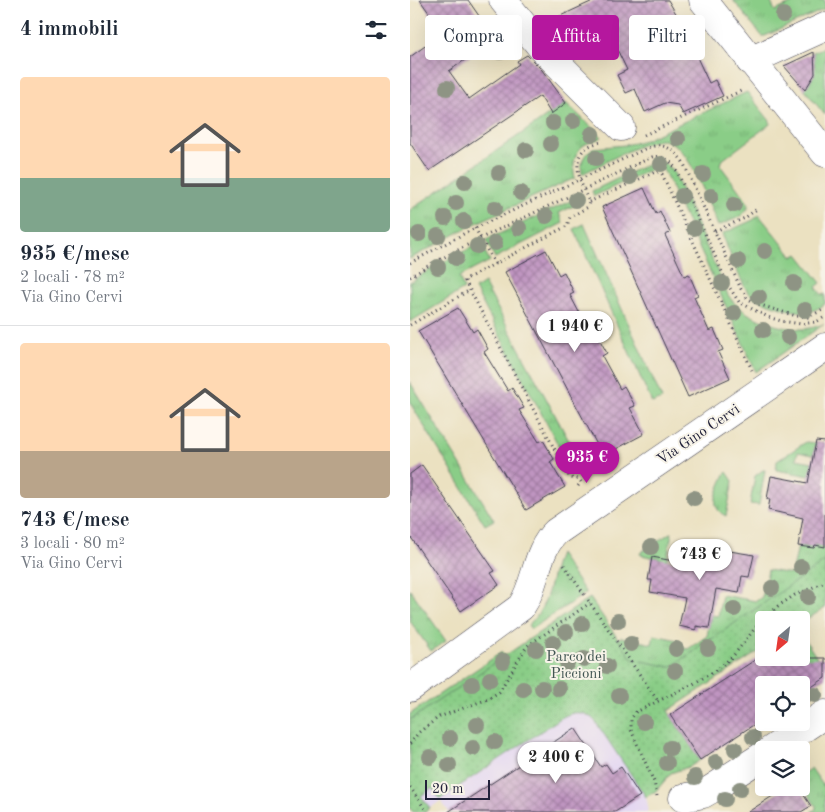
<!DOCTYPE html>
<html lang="it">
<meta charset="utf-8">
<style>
body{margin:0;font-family:"Old Standard TT",serif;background:#f2f2f3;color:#1f2937;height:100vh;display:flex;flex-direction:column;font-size:19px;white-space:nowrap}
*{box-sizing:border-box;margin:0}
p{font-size:16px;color:#747a83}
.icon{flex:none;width:28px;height:28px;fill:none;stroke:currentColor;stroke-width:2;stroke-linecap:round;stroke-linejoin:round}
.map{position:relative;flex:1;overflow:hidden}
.panel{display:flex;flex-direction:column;background:#fff;width:410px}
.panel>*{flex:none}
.guide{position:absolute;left:15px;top:15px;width:325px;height:45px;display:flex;gap:10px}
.needle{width:32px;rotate:209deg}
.fabs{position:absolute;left:345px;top:611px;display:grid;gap:10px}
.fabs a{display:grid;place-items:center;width:55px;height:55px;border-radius:5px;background:#fff;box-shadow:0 5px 20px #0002;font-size:25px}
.scale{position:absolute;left:15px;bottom:12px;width:65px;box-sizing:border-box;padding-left:5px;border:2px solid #22223b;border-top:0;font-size:14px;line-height:18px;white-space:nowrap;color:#22223b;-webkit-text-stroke:4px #f7f3e8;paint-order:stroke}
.price{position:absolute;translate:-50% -42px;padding:0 11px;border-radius:18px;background:#fff;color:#222;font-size:16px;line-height:32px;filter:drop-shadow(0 1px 2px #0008)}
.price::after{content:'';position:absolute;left:50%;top:30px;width:15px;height:11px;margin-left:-8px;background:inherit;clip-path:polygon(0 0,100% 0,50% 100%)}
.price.active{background:#b5179e;color:#fff}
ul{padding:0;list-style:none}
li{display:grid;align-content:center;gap:10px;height:265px;padding:0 20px}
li+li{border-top:1px solid #e0e1e3}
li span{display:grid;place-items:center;height:155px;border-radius:5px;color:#555}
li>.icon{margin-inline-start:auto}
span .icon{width:90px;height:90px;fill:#fffc;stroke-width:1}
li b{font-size:21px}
h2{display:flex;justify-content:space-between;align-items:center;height:60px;padding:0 20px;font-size:21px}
.chip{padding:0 18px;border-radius:5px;background:#fff;box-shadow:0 5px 20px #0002;font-size:18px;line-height:45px}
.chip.active{background:#b5179e;color:#fff}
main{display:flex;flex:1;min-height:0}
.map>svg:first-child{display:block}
.built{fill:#e2d4f3}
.grass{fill:url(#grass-tufts);stroke:#567861}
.park{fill:url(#park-dots);stroke:#567861}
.building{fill:url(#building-cross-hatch)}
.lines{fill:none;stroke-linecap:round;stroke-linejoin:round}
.minor-casing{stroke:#403f4f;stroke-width:29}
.path{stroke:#403f4f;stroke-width:3;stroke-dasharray:1 4;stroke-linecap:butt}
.minor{stroke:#fff;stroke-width:28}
.tree{fill:#8e9484}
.labels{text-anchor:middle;stroke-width:4;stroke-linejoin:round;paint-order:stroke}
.street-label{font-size:15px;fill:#22223b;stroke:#f7f3e8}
.park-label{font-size:15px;fill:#415552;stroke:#f7f3e8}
</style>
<main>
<section class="panel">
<h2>4 immobili<svg class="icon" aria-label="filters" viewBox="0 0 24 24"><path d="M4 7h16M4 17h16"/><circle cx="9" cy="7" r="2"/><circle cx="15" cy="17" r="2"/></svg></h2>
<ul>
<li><span style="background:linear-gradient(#ffd9b3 65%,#7fa58c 0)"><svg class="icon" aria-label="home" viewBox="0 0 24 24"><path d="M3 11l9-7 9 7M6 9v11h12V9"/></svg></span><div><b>935 €/mese</b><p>2 locali · 78 m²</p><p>Via Gino Cervi</p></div></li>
<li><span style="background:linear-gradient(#ffd9b3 70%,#b9a48a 0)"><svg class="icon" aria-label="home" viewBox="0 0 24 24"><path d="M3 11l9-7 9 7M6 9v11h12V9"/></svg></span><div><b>743 €/mese</b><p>3 locali · 80 m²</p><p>Via Gino Cervi</p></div></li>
</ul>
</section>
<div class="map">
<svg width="415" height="812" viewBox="0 0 415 812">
<defs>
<pattern id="grass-tufts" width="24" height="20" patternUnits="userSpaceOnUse" patternTransform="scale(1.25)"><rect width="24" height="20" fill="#8acd87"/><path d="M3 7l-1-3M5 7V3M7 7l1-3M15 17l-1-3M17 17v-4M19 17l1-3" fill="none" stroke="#77b075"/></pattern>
<pattern id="park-dots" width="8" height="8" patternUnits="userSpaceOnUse" patternTransform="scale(1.25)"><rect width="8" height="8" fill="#8acd87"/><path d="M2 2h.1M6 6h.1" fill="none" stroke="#77b075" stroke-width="1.8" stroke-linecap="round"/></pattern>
<pattern id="building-cross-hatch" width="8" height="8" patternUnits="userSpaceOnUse" patternTransform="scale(1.25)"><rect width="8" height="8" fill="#c095c1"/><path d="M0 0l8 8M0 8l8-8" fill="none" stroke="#9c799e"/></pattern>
</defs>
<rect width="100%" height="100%" fill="#f7f3e8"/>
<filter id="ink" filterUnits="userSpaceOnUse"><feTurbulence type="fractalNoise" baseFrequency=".02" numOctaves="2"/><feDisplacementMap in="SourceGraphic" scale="10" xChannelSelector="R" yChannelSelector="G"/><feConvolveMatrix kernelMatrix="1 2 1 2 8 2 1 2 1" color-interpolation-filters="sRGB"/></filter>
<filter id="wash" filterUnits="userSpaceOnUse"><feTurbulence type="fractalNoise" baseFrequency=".0096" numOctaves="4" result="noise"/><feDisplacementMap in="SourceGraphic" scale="20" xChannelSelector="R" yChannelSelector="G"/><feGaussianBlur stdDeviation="1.12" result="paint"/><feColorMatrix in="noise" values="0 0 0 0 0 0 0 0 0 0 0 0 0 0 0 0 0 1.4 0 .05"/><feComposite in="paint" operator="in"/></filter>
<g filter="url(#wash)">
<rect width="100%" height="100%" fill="#ebe1c1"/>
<polygon class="built" points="170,712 181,717 192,730 236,797 238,806 237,812 39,812 31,801 20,808 11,796 23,788 31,799 151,718 157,714"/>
<g class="grass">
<polygon points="323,0 360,0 365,11 389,0 415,0 415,9 355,36 352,36"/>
<path d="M415 47V115L394 89C405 79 408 67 401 53Z"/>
<path d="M337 92 360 121V124L311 161 310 165 339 204C337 217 319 221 308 226 299 205 279 143 254 140 238 138 189 166 172 174L171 166 173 159 176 154 183 148 215 145 235 140Z"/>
<path d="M156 103 192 137C187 140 181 141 176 144 164 151 162 165 165 178L62 225 0 259V210Z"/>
<path d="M251 161 258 166 264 173 318 295C331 316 367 329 391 329 399 329 406 327 414 324L346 372 254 171 250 168H244L184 196 182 191 234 166Z"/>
<polygon points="169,197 172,202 149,213 153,223 85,258 76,240"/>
<path d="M349 215 383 257 388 254 411 283 406 287 412 295 415 294V304C411 307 406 310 401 311 388 315 349 303 339 293 332 286 317 246 312 234L343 220Z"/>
<polygon points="174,224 252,399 242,403 164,229"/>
<polygon points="70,243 80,261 49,277 54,289 0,322 0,282 26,266"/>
<polygon points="74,283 172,465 172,466 161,469 65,289"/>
<polygon points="0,382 84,520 75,525 0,403"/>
<polygon points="396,442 406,443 403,455 388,452 386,459 402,462 400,476 366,470 367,461"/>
<polygon points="353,470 355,470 349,505 340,504 345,476"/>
<path d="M317 472 323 481 316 516C297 507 309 489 315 474Z"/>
<polygon points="260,533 262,533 257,560 231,555 230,553"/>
<polygon points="405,545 415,547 415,576 245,693 208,639 211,637 242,644 244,635 268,640 266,647 278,649 297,636 301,615 308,616 312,595 346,601 352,597 358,570 382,574 388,546 404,548"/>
<path d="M149 554 176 593 121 629 118 625C140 607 139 578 149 554Z"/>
<polygon points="0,589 36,641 21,651 0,621"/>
<polygon points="391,634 415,670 396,684 379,658 391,658"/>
<polygon points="120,639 0,737 0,714 92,652 95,656"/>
<polygon points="401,768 415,788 415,812 401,812 406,809 406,806 391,784 391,775"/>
</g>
<path class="park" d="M415 561V608L391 623V620H354V648L258 711 290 760 281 766 261 773 246 791 236 797 185 721C175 710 163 711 151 718L30 799 22 788 11 796 20 808 15 812H3L0 808V720L180 598 222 659 261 667Z"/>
<g id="blocks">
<g class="building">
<polygon points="10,0 58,0 85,39 39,71 59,99 109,64 107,61 117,55 132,70 156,103 141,114 130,96 19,171 0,143 0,57 33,33"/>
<polygon points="185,0 258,0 268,17 299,83 305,80 313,96 273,114 268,105 255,103 235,112 225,89 216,93 207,75 217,70 202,39 181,49 176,37 168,40 146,18"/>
<polygon points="404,52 405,74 395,90 374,66"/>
<polygon points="234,188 246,214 250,211 260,233 255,235 274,276 279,274 288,295 284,297 299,331 304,329 313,350 308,352 320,378 278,397 192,207"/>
<polygon points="136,250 149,275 154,272 164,293 160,295 181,335 186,333 197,353 192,356 210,389 214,386 225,406 220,408 234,434 193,456 95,272"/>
<polygon points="48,308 63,332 67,329 78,349 74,352 98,391 102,388 114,408 109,410 129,442 133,440 144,459 140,462 155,487 116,510 8,331"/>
<polygon points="406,441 415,442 415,547 405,545 404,548 388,546 393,518 358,510 360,499 357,499 361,476 398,483"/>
<polygon points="12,465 85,571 81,573 89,585 51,611 0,536 0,474"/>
<polygon points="283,545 344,555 339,577 332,576 329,593 306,589 299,628 286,626 286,630 269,626 275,598 240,592 242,580 238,580 242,557 280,564"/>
<polygon points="348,658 415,658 415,678 391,694 391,685 354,685 354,718 290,760 260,715"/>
<polygon points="165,728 191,767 196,764 202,773 211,767 230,796 205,812 38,812"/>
<polygon points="375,788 389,788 401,806 391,812 338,812"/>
</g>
</g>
</g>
<g filter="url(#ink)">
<use href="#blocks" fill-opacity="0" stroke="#403f4f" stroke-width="1"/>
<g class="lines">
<g class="minor-casing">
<g id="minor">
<polyline points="93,0 131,47 211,127"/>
<polyline points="293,0 415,153"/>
<polyline points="340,61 415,27"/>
<path d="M0 688 111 607C127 584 125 552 146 532L415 347"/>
<polyline points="361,750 415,714"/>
<polyline points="273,798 293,794 300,790 354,755"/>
</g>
</g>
<g class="path">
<polyline points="234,135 333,90"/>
<polyline points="179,202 245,172 249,172 252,174 342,370"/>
<polyline points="65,228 85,264"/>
<polyline points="305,231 335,218 348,208"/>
<path d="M0 263 57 232 237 148C253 142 263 148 273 162L331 289 337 298 347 304 386 316 398 317 415 309"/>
<path d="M0 277 21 264 71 238 242 157C253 155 260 160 266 169L318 285 329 302 358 317 371 321 391 324 406 322 415 317"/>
<polyline points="0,325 60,290"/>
<path d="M168 486 171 482 169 479 160 478 55 281 56 279 157 226 160 217 178 207 179 202C169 180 155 148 192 142"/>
<polyline points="154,565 176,597"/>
<polyline points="178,600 248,701"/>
<polyline points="0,744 8,733 29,717 78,699 89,692 117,646 180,603"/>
<polyline points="0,787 17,812"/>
<polyline points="247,796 244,782 221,730 221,719 226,712 283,684 308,669 324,655 346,627 368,606 385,595 415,582"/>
</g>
<use href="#minor" class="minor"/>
</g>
<g class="tree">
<circle cx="373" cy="15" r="8"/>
<circle cx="90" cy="52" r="8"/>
<circle cx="37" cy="88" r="8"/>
<circle cx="163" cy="121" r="8"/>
<circle cx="143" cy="123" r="8"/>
<circle cx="182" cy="134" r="8"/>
<circle cx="268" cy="139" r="8"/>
<circle cx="141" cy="144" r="8"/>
<circle cx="116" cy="150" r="8"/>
<circle cx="186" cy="158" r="8"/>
<circle cx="251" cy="164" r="8"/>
<circle cx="89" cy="173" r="8"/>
<circle cx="293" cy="174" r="8"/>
<circle cx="220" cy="177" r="8"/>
<circle cx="55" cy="182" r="8"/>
<circle cx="111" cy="193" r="8"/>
<circle cx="272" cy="196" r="8"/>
<circle cx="301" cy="196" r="8"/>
<circle cx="166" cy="200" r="8"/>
<circle cx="46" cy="203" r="8"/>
<circle cx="324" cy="205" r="8"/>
<circle cx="85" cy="208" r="8"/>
<circle cx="136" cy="216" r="8"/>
<circle cx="35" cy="218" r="8"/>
<circle cx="54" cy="221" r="8"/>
<circle cx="109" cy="228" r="8"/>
<circle cx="284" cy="228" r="8"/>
<circle cx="9" cy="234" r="8"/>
<circle cx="28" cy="236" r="8"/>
<circle cx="85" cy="243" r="8"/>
<circle cx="67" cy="246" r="8"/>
<circle cx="355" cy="251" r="8"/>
<circle cx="46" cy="258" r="8"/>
<circle cx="328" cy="261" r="8"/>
<circle cx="28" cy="267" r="8"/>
<circle cx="312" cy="283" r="8"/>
<circle cx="384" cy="283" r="8"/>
<circle cx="349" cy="297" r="8"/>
<circle cx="395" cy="310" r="8"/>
<circle cx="324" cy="313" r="8"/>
<circle cx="353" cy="330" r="8"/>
<circle cx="378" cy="337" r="8"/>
<circle cx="284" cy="498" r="8"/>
<circle cx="241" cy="547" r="8"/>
<circle cx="391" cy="567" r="8"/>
<circle cx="362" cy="588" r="8"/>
<circle cx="398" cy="597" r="8"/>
<circle cx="324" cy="609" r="8"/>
<circle cx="208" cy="621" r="8"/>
<circle cx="172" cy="624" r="8"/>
<circle cx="156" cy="632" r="8"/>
<circle cx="143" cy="643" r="8"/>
<circle cx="221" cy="644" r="8"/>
<circle cx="298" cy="648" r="8"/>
<circle cx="126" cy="649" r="8"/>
<circle cx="266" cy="649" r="8"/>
<circle cx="174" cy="659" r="8"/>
<circle cx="93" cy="661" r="8"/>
<circle cx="157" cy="663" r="8"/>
<circle cx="197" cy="666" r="8"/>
<circle cx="265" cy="671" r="8"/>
<circle cx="80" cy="679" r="8"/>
<circle cx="62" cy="684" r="8"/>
<circle cx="132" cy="688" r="8"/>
<circle cx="113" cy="689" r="8"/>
<circle cx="149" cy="689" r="8"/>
<circle cx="405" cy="695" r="8"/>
<circle cx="209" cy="696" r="8"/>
<circle cx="234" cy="722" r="8"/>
<circle cx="67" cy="725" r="8"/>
<circle cx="343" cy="737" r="8"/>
<circle cx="40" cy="738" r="8"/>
<circle cx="85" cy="742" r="8"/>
<circle cx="63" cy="748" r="8"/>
<circle cx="260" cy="748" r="8"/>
<circle cx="325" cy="749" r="8"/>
<circle cx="20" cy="757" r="8"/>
<circle cx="306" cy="762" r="8"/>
<circle cx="257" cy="763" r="8"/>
<circle cx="39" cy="765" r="8"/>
<circle cx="285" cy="777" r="8"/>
<circle cx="330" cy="789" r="8"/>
<circle cx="315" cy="799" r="8"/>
</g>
</g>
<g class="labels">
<g class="street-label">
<text transform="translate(288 434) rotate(-34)" y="5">Via Gino Cervi</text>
</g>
<g class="park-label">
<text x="166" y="661">Parco dei<tspan x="166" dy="17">Piccioni</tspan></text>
</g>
</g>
</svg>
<div class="fabs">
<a><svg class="needle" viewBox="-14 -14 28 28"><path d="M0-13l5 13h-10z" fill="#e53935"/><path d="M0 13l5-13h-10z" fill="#747a83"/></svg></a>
<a><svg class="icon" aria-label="locate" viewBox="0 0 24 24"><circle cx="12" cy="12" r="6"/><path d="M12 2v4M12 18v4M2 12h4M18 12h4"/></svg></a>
<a><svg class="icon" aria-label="layers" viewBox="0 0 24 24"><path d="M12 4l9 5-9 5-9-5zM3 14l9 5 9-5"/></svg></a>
</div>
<div class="scale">20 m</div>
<b class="price" style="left:165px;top:353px">1 940 €</b>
<b class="price active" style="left:177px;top:484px">935 €</b>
<b class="price" style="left:290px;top:581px">743 €</b>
<b class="price" style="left:146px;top:784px">2 400 €</b>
<div class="guide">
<a class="chip">Compra</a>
<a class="chip active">Affitta</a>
<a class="chip">Filtri</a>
</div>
</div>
</main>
